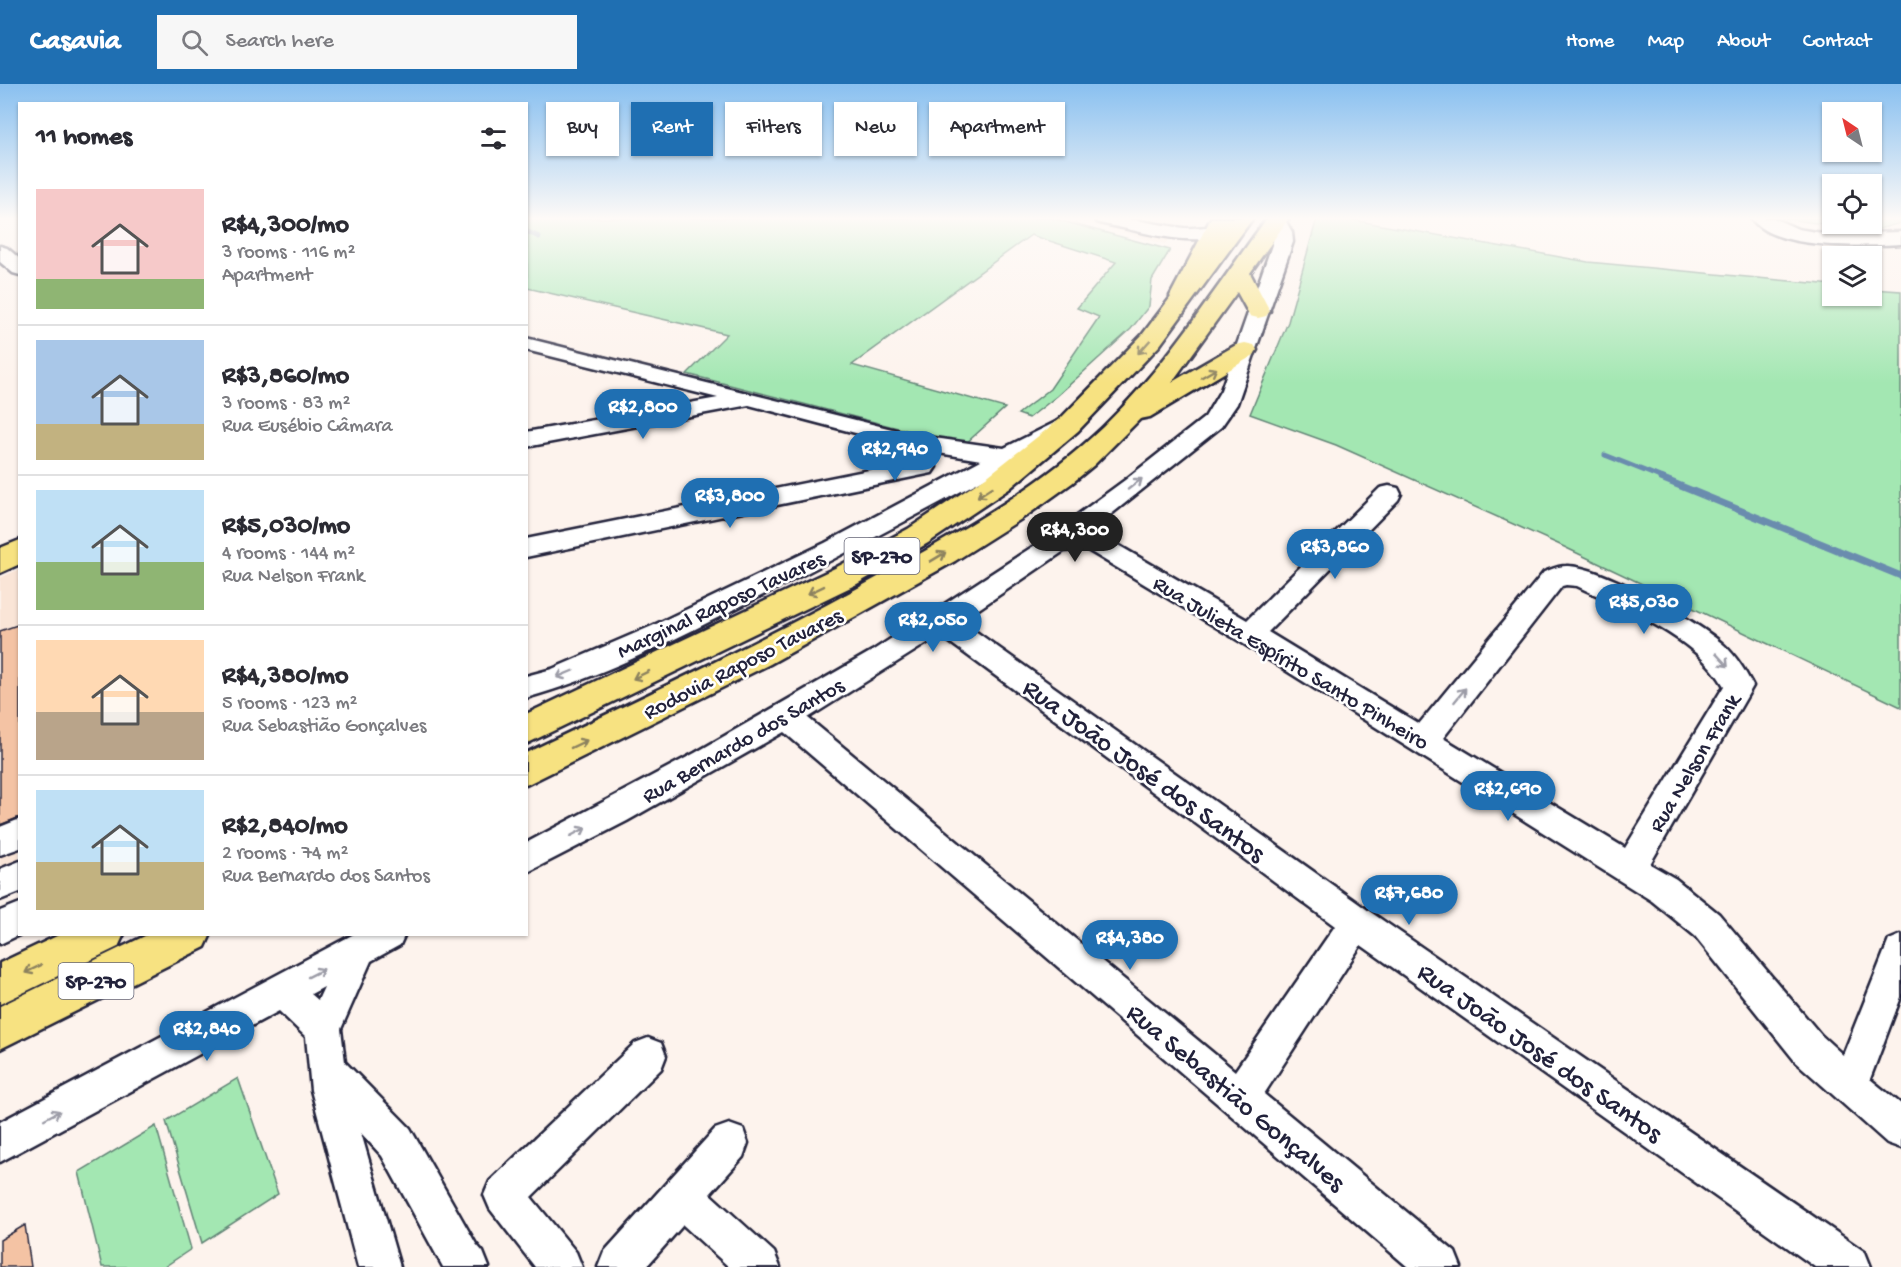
<!DOCTYPE html>
<meta charset="utf-8">
<style>
body{margin:0;font-family:"Gochi Hand",sans-serif;background:#f7f7f7;color:#2b2b33;height:100vh;display:flex;flex-direction:column;font-size:22px;white-space:nowrap}
*{box-sizing:border-box;margin:0}
p{font-size:20px;color:#7c7c81}
.icon{flex:none;width:33px;height:33px;fill:none;stroke:currentColor;stroke-width:2;stroke-linecap:round;stroke-linejoin:round}
.map{position:relative;flex:1;overflow:hidden}
.panel{position:absolute;left:18px;top:18px;width:510px;height:834px;display:flex;flex-direction:column;background:#fff;border-radius:0px;box-shadow:0 2px 4px #0004}
.panel>*{flex:none}
.guide{position:absolute;left:546px;top:18px;width:570px;height:54px;display:flex;gap:12px}
.needle{width:39px;rotate:325deg}
.fabs{position:absolute;left:1822px;top:18px;display:grid;gap:12px}
.fabs a{display:grid;place-items:center;width:60px;height:60px;border-radius:0px;background:#fff;box-shadow:0 2px 4px #0004;font-size:30px}
.price{position:absolute;translate:-50% -51px;padding:0 14px;border-radius:21px;background:#1f6fb2;color:#fff;font-size:20px;line-height:39px;filter:drop-shadow(0 2px 3px #0008)}
.price::after{content:'';position:absolute;left:50%;top:36px;width:18px;height:14px;margin-left:-9px;background:inherit;clip-path:polygon(0 0,100% 0,50% 100%)}
.price.current{background:#222;color:#fff}
ul{padding:0;list-style:none}
li{display:flex;align-items:center;gap:18px;height:150px;padding:0 18px}
li+li{border-top:2px solid #e1e1e2}
li span{display:grid;place-items:center;flex:none;width:168px;height:120px;border-radius:0px;color:#555}
li>.icon{margin-inline-start:auto}
span .icon{width:72px;height:72px;fill:#fffc;stroke-width:1}
li b{font-size:26px}
h2{display:flex;justify-content:space-between;align-items:center;height:72px;padding:0 18px;font-size:26px}
.pill{padding:0 21px;border-radius:0px;background:#fff;box-shadow:0 2px 4px #0004;font-size:21px;line-height:54px}
.pill.current{background:#1f6fb2;color:#fff}
header{display:flex;align-items:center;gap:36px;box-sizing:border-box;height:84px;padding:0 30px;background:#1f6fb2;color:#fff}
header strong{font-size:28px}
nav{display:flex;gap:33px;margin-inline-start:auto;font-size:21px}
.search{width:420px;height:54px;background:#f7f7f7;display:flex;align-items:center;gap:15px;box-sizing:border-box;padding:0 21px;border-radius:0px;color:#7c7c81;font-size:22px}
.map>svg:first-child{display:block}
.built{fill:#fae5d7}
.green{fill:#a3e7b2;stroke:#628476;stroke-width:1.5}
.lines{fill:none;stroke-linecap:round;stroke-linejoin:round}
.stream-far1{stroke:#6b8cae;stroke-width:5}
.stream{stroke:#6b8cae;stroke-width:7}
.building{fill:#f4c3a4;stroke:#22223b;stroke-width:1.5}
.minor-casing{stroke:#22223b;stroke-width:5}
.major-casing{stroke:#22223b;stroke-width:5}
.highway-casing{stroke:#22223b;stroke-width:5}
.minor{fill:#fff;fill-rule:evenodd}
.major{fill:#f7e281;fill-rule:evenodd}
.highway{fill:#f7e281;fill-rule:evenodd}
.oneway{stroke:#8c825e}
.oneway2{stroke:#9c9ca7}
.labels{text-anchor:middle;stroke-width:5;stroke-linejoin:round;paint-order:stroke}
.shield{fill:#fff;stroke:#646476;stroke-width:1.5}
.shield-label{font-size:21px;font-weight:bold;fill:#22223b}
.street-label{font-size:22px;fill:#22223b;stroke:#fff}
.near-street-label{font-size:27px;fill:#22223b;stroke:#fff}
</style>
<header>
<strong>Casavia</strong>
<div class="search"><svg class="icon" aria-label="search" viewBox="0 0 24 24"><circle cx="10" cy="10" r="6"/><path d="M15 15l6 6"/></svg>Search here</div>
<nav><a>Home</a><a>Map</a><a>About</a><a>Contact</a></nav>
</header>
<div class="map">
<svg width="1901" height="1183" viewBox="0 0 1901 1183">
<rect width="100%" height="100%" fill="#fdf3ed"/>
<filter id="ink" filterUnits="userSpaceOnUse"><feTurbulence type="fractalNoise" baseFrequency=".0167" numOctaves="2"/><feDisplacementMap in="SourceGraphic" scale="12" xChannelSelector="R" yChannelSelector="G"/><feConvolveMatrix kernelMatrix="1 2 1 2 8 2 1 2 1" color-interpolation-filters="sRGB"/></filter>
<g filter="url(#ink)">
<g class="built">
<polygon points="1068,134 1186,134 1165,160"/>
<polygon points="19,485 19,807 0,818 0,494"/>
</g>
<g class="green">
<polygon points="527,134 1051,134 1170,166 1152,196 1149,222 1131,245 1057,312 1029,334 1018,330 1050,305 1099,233 1077,224 1116,178 1031,151 852,281 1005,324 964,361 687,290 727,250 527,204"/>
<polygon points="1317,134 1342,134 1588,178 1833,201 1833,212 1872,212 1872,205 1901,207 1901,623 1558,460 1336,361 1250,330 1288,238"/>
<polygon points="1781,134 1833,134 1833,140 1872,140 1872,134 1901,134 1901,139 1871,147"/>
<polygon points="238,994 278,1110 202,1159 166,1037"/>
<polygon points="156,1042 191,1165 164,1183 102,1183 79,1088"/>
</g>
<g class="lines">
<g class="stream-far1">
<polyline points="526,147 539,153"/>
<polyline points="1605,371 1665,395"/>
</g>
<polyline class="stream" points="1661,394 1901,492"/>
</g>
<g class="building">
<polygon points="20,540 20,733 0,741 0,547"/>
<polygon points="25,1141 31,1183 0,1183 0,1156"/>
</g>
<g class="lines">
<g class="minor-casing">
<g id="minor">
<path d="M1095 134C1126 132 1153 140 1184 144 1197 145 1209 141 1222 144L1224 148 1222 152C1183 162 1142 147 1104 140L1097 138Z"/>
<path d="M1268 134H1284L1292 148 1293 158 1237 320 1221 343 1090 447 1099 450 1247 536 1380 404 1389 402 1398 404 1401 410 1398 416 1268 548 1419 640 1544 488C1550 486 1558 482 1566 482 1599 480 1699 538 1724 561 1737 573 1745 587 1753 602L1650 780 1676 795 1719 830 1821 951 1843 971 1889 856 1901 851V913L1870 995 1901 1020V1064L1887 1059 1795 977 1695 852 1652 817 1239 557 1086 465 1064 467 961 537 1369 827 1865 1168 1871 1183H1815L1361 861 1264 1010 1455 1168 1461 1183H1408L784 648 627 737 526 789V759L695 669 872 567 1043 456 1125 396 1205 333 1221 306 1273 158 1274 148 1267 136ZM1566 501 1577 502C1625 525 1697 554 1724 602L1625 764 1443 654 1562 502ZM940 551 1335 842 1235 987 808 634Z"/>
<path d="M1751 134H1773L1798 145 1828 150 1901 148V160C1866 162 1773 167 1751 134Z"/>
<polygon points="0,162 7,164 20,175 20,191 13,189 0,178"/>
<path d="M526 254 920 352 1004 364 1056 338 1064 336 1072 338 1076 343 1072 348C960 407 849 469 735 525 667 559 599 594 526 614V592L552 585 652 542 825 459 981 376 920 366 749 321 526 363V348L718 314 526 266Z"/>
<polygon points="924,375 932,377 936,383 932,389 526,473 526,455"/>
<polygon points="20,735 20,764 0,771 0,743"/>
<polygon points="20,777 20,808 0,816 0,785"/>
<polygon points="20,819 21,850 0,860 0,827"/>
<path d="M354 850H405L400 861 371 877 341 945 345 978 410 1044 476 1160 483 1168 489 1183H443L382 1072 361 1049 400 1183H358L311 1006 306 953 279 927 0 1078V1038ZM324 903 318 916 311 910Z"/>
<polygon points="648,954 661,959 666,972 661,985 531,1113 576,1168 582,1183 535,1183 490,1125 484,1111 490,1097 635,959"/>
<polygon points="729,1040 743,1045 748,1059 743,1073 710,1110 774,1168 780,1183 729,1183 683,1141 646,1183 598,1183 604,1168 715,1045"/>
</g>
</g>
<g class="major-casing">
<g id="major">
<polygon points="1211,134 1233,134 1190,217 1182,219 1174,217 1170,212"/>
<polygon points="20,456 20,480 0,489 0,464"/>
</g>
</g>
<g class="highway-casing">
<g id="highway">
<polygon points="1231,134 1253,134 1160,261 1078,347 1009,405 928,459 857,500 526,660 526,630 835,484 908,445 989,391 1060,335 1142,251"/>
<path d="M1267 134H1289L1250 189 1270 227 1266 232 1258 234 1250 232 1237 208 1172 298 1236 261 1245 259 1254 261 1257 266 1254 271 1150 333 1140 335 1094 381 1072 399 1026 432 955 477 770 580 526 701V669C651 609 777 550 898 482 970 442 1043 400 1103 343 1167 281 1215 205 1267 134Z"/>
<polygon points="61,850 124,850 118,863 0,920 0,879"/>
<polygon points="149,850 211,850 205,863 0,965 0,922"/>
</g>
</g>
<use href="#minor" class="minor"/>
<use href="#major" class="major"/>
<use href="#highway" class="highway"/>
</g>
<defs><path id="oneway-shaft" d="M-6 0H5M1.5-3L5.5 0L1.5 3" fill="none" stroke-width="1.6" stroke-linecap="round" stroke-linejoin="round" transform="scale(1.5)"/></defs>
<g class="oneway">
<use href="#oneway-shaft" transform="translate(1144 263) rotate(132)"/>
<use href="#oneway-shaft" transform="translate(1209 289) rotate(-30)"/>
<use href="#oneway-shaft" transform="translate(985 408) rotate(147)"/>
<use href="#oneway-shaft" transform="translate(938 473) rotate(-31)"/>
<use href="#oneway-shaft" transform="translate(816 506) rotate(154)"/>
<use href="#oneway-shaft" transform="translate(641 591) rotate(154)"/>
<use href="#oneway-shaft" transform="translate(579 660) rotate(-26)"/>
<use href="#oneway-shaft" transform="translate(33 885) rotate(154)"/>
</g>
<g class="oneway2">
<use href="#oneway-shaft" transform="translate(1135 400) rotate(-38)"/>
<use href="#oneway-shaft" transform="translate(1722 576) rotate(47)"/>
<use href="#oneway-shaft" transform="translate(565 590) rotate(157)"/>
<use href="#oneway-shaft" transform="translate(1460 611) rotate(-51)"/>
<use href="#oneway-shaft" transform="translate(578 748) rotate(-28)"/>
<use href="#oneway-shaft" transform="translate(316 889) rotate(-27)"/>
<use href="#oneway-shaft" transform="translate(52 1031) rotate(-28)"/>
</g>
</g>
<linearGradient id="sky" x2="0" y2="1"><stop stop-color="#89c0f0"/><stop offset="0.45" stop-color="#fefaf7"/><stop offset="1" stop-color="#fefaf7" stop-opacity="0"/></linearGradient>
<rect width="1901" height="299" fill="url(#sky)"/>
<g class="labels">
<g class="shield">
<rect x="844.5" y="454" width="75" height="36" rx="4.5"/>
<rect x="58.5" y="879" width="75" height="36" rx="4.5"/>
</g>
<g class="shield-label">
<text x="882" y="479">SP-270</text>
<text x="96" y="904">SP-270</text>
</g>
<g class="street-label">
<text transform="translate(720 519) rotate(-25)" y="8">Marginal Raposo Tavares</text>
<text transform="translate(1292 577) rotate(31)" y="8">Rua Julieta Espírito Santo Pinheiro</text>
<text transform="translate(742 578) rotate(-27)" y="8">Rodovia Raposo Tavares</text>
<text transform="translate(742 655) rotate(-30)" y="8">Rua Bernardo dos Santos</text>
<text transform="translate(1693 678) rotate(-59)" y="8">Rua Nelson Frank</text>
</g>
<g class="near-street-label">
<text transform="translate(1145 685) rotate(36)" y="9">Rua João José dos Santos</text>
<text transform="translate(1541 967) rotate(35)" y="9">Rua João José dos Santos</text>
<text transform="translate(1237 1012) rotate(40)" y="9">Rua Sebastião Gonçalves</text>
</g>
</g>
</svg>
<div class="fabs">
<a><svg class="needle" viewBox="-14 -14 28 28"><path d="M0-13l5 13h-10z" fill="#e53935"/><path d="M0 13l5-13h-10z" fill="#7c7c81"/></svg></a>
<a><svg class="icon" aria-label="locate" viewBox="0 0 24 24"><circle cx="12" cy="12" r="6"/><path d="M12 2v4M12 18v4M2 12h4M18 12h4"/></svg></a>
<a><svg class="icon" aria-label="layers" viewBox="0 0 24 24"><path d="M12 4l9 5-9 5-9-5zM3 14l9 5 9-5"/></svg></a>
</div>
<b class="price" style="left:643px;top:356px">R$2,800</b>
<b class="price" style="left:895px;top:398px">R$2,940</b>
<b class="price" style="left:730px;top:445px">R$3,800</b>
<b class="price current" style="left:1075px;top:479px">R$4,300</b>
<b class="price" style="left:1335px;top:496px">R$3,860</b>
<b class="price" style="left:1644px;top:551px">R$5,030</b>
<b class="price" style="left:933px;top:569px">R$2,050</b>
<b class="price" style="left:1508px;top:738px">R$2,690</b>
<b class="price" style="left:1409px;top:842px">R$7,680</b>
<b class="price" style="left:1130px;top:887px">R$4,380</b>
<b class="price" style="left:207px;top:978px">R$2,840</b>
<div class="guide">
<a class="pill">Buy</a>
<a class="pill current">Rent</a>
<a class="pill">Filters</a>
<a class="pill">New</a>
<a class="pill">Apartment</a>
</div>
<section class="panel">
<h2>11 homes<svg class="icon" aria-label="filters" viewBox="0 0 24 24"><path d="M4 7h16M4 17h16"/><circle cx="9" cy="7" r="2"/><circle cx="15" cy="17" r="2"/></svg></h2>
<ul>
<li><span style="background:linear-gradient(#f6c9c9 75%,#8fb573 0)"><svg class="icon" aria-label="home" viewBox="0 0 24 24"><path d="M3 11l9-7 9 7M6 9v11h12V9"/></svg></span><div><b>R$4,300/mo</b><p>3 rooms · 116 m²</p><p>Apartment</p></div></li>
<li><span style="background:linear-gradient(#a9c7e8 70%,#c2b280 0)"><svg class="icon" aria-label="home" viewBox="0 0 24 24"><path d="M3 11l9-7 9 7M6 9v11h12V9"/></svg></span><div><b>R$3,860/mo</b><p>3 rooms · 83 m²</p><p>Rua Eusébio Câmara</p></div></li>
<li><span style="background:linear-gradient(#bfe0f5 60%,#8fb573 0)"><svg class="icon" aria-label="home" viewBox="0 0 24 24"><path d="M3 11l9-7 9 7M6 9v11h12V9"/></svg></span><div><b>R$5,030/mo</b><p>4 rooms · 144 m²</p><p>Rua Nelson Frank</p></div></li>
<li><span style="background:linear-gradient(#ffd9b3 60%,#b9a48a 0)"><svg class="icon" aria-label="home" viewBox="0 0 24 24"><path d="M3 11l9-7 9 7M6 9v11h12V9"/></svg></span><div><b>R$4,380/mo</b><p>5 rooms · 123 m²</p><p>Rua Sebastião Gonçalves</p></div></li>
<li><span style="background:linear-gradient(#bfe0f5 60%,#c2b280 0)"><svg class="icon" aria-label="home" viewBox="0 0 24 24"><path d="M3 11l9-7 9 7M6 9v11h12V9"/></svg></span><div><b>R$2,840/mo</b><p>2 rooms · 74 m²</p><p>Rua Bernardo dos Santos</p></div></li>
</ul>
</section>
</div>
